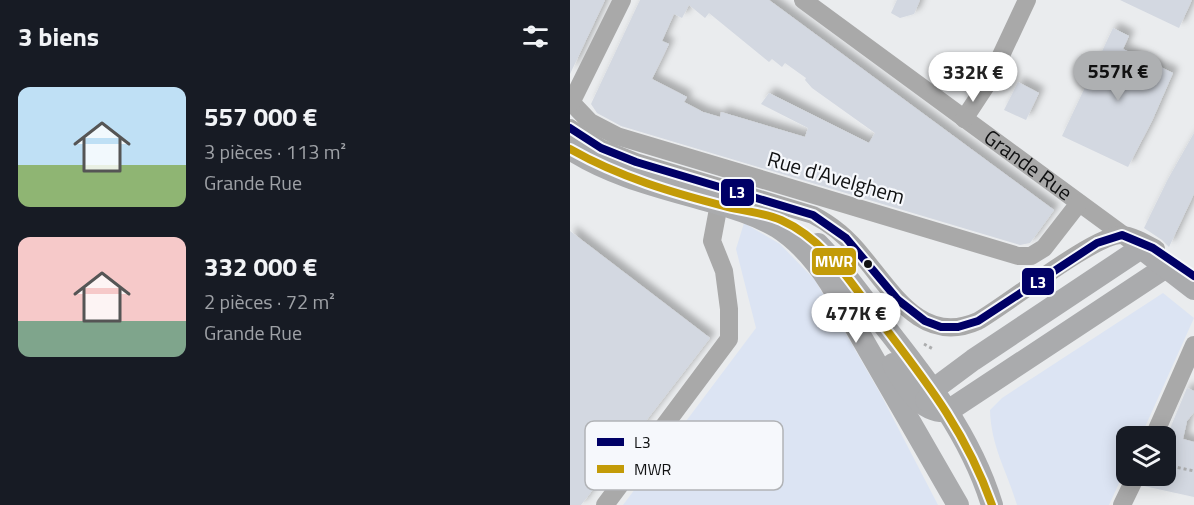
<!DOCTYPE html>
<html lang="fr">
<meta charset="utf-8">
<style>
body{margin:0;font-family:"Titillium Web",sans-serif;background:#20242c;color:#f1f3f6;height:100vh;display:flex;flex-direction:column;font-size:22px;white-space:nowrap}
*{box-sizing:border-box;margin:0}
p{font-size:20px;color:#9ea1a6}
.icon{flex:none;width:33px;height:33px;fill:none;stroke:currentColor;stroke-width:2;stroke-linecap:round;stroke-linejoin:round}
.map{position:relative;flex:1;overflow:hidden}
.panel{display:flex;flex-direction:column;background:#171b24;width:570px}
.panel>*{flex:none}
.buttons{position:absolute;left:546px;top:426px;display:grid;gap:12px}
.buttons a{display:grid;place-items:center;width:60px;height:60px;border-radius:12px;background:#171b24;box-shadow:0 3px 15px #0003;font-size:30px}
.price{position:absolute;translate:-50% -51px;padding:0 14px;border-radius:21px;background:#fff;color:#222;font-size:20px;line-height:39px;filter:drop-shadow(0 2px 3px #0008)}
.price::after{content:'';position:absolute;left:50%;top:36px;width:18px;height:14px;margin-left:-9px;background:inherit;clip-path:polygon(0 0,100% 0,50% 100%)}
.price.selected{background:#aeb0b2;color:#111}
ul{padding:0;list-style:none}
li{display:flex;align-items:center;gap:18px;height:150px;padding:0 18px}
li span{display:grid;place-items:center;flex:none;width:168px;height:120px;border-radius:12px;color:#555}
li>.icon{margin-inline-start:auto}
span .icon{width:72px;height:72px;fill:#fffc;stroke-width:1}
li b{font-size:26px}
h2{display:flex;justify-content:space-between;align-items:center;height:72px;padding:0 18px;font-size:26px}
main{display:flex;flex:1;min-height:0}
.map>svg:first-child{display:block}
.green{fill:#dce4f3}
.building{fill:#d3d8e1;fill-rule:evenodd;filter:url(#shadow)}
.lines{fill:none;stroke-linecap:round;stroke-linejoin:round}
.path{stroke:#acadae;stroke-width:3;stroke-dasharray:3 3;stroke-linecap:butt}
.minor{stroke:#a9a9a9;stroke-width:18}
.major{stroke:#aaabad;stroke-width:22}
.bus-1-casing{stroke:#f6f8fc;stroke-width:12}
.bus-2-casing{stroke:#f6f8fc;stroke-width:12}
.bus-1{stroke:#006;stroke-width:8}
.bus-2{stroke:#c39b08;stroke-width:8}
.bus-dot{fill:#101112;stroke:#f6f8fc;stroke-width:2}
.labels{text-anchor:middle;stroke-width:4.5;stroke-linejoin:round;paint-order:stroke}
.street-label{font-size:21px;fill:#101112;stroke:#f6f8fc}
.key{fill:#f6f8fc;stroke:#b1b3b6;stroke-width:1.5}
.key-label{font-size:16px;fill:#101112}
.line-badge{stroke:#f6f8fc;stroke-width:2}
.badge-label{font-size:16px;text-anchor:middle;font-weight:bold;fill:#fff}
</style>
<main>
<section class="panel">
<h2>3 biens<svg class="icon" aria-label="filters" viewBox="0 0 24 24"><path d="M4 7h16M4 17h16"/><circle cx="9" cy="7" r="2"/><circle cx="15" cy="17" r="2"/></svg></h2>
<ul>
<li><span style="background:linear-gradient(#bfe0f5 65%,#8fb573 0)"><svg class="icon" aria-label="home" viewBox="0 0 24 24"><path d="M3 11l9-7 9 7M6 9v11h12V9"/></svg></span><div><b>557 000 €</b><p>3 pièces · 113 m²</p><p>Grande Rue</p></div></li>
<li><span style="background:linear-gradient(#f6c9c9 70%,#7fa58c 0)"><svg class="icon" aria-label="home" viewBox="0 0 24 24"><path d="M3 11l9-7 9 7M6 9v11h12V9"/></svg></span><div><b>332 000 €</b><p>2 pièces · 72 m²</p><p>Grande Rue</p></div></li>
</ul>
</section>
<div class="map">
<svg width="624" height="505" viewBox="0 0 624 505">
<defs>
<filter id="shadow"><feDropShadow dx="5.5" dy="-5.5" stdDeviation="3" flood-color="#0004"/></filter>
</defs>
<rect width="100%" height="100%" fill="#eaecee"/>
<g class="green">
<polygon points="174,223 210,244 245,280 310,393 368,505 53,505 186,328 166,249"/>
<path d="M593 293 624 318 571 436H556V468L539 505H447C437 471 421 447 420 410L432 398Z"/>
</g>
<g class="building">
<polygon points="0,0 35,0 0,74"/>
<path d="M70 0H199L484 210 460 243 450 245 51 126 27 113 21 104ZM119 5 135 18 139 13 199 62 202 59 212 67 215 63 236 78 235 80 242 88 305 133 299 143 199 93 191 104 238 128 235 137 151 112 150 117 133 112 114 102 117 97 82 79 99 44 92 41 104 14 112 18Z"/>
<polygon points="327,0 350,0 344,14 330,18 321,13"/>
<polygon points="550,0 622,0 609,28"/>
<polygon points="543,28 559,36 553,49 603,73 582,121 558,167 492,136"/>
<polygon points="448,82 469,93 456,120 434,110"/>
<polygon points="624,133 624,194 599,247 592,240 574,228 598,179"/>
<polygon points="0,231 140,338 11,505 0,505"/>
<polygon points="617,388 624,391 624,412 617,421 613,439 624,442 624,497 574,486 577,476 596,476 596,438"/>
</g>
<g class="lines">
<g class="path">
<polyline points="354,344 363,349"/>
<polyline points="596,465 624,471"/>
</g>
<g class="minor">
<path id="s1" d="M233 0 560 240"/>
<polyline points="0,101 20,122 47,136 448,256 461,256 474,248 509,203"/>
<polyline points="1,103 52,0"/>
<polyline points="394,119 419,81 457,0"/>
<path d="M0 128 31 148 66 162 243 215C263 225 279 239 293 257 323 293 353 346 408 321 438 304 524 235 551 235 562 235 577 244 586 249"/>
<polyline points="584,436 624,345"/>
<polyline points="35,505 159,339 159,309 154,271 142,241 149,204"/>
<polyline points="552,505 566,476"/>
</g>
<g class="major">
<path d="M0 149C43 177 94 188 142 202 164 208 187 215 207 227 229 241 246 261 260 283L388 505"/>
<path d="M248 244C270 266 289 293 308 318 354 376 400 433 422 505"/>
<path d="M323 364C335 385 351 414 378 411L596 267"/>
<polyline points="356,400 364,389 403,360 571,248 624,289"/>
</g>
<g class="bus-1-casing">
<polyline id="bus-1" points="0,128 31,148 66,162 243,215 276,238 328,300 355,321 371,327 388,327 408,321 527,243 552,235 583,248 624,276"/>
</g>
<g class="bus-2-casing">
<path id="bus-2" d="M0 149C49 177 103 193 158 207 175 211 194 213 211 220 254 239 279 280 306 316 354 379 395 429 422 505"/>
</g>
<use href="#bus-1" class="bus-1"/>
<use href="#bus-2" class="bus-2"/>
</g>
<circle class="bus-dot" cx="298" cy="264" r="5"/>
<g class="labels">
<g class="street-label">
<text dy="7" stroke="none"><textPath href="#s1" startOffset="279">Grande Rue</textPath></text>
<text transform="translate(266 178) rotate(16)" y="7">Rue d'Avelghem</text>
</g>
</g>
<rect x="15" y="421" width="198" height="69" rx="9" class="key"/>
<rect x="27" y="438" width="27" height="8" fill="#006"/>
<rect x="27" y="465" width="27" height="8" fill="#c39b08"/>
<g class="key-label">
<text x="64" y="448">L3</text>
<text x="64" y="475">MWR</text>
</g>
<g class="line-badge">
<rect x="150" y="178" width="35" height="29" rx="6" fill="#006"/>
<rect x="241" y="247" width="46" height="29" rx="6" fill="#c39b08"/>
<rect x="451" y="267" width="34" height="29" rx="6" fill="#006"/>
</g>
<g class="badge-label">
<text x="167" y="198">L3</text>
<text x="264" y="267">MWR</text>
<text x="468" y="288">L3</text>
</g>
</svg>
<div class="buttons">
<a><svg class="icon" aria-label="layers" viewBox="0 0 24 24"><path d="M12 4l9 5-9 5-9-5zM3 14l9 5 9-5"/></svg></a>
</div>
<b class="price selected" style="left:548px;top:102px">557K €</b>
<b class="price" style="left:403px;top:103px">332K €</b>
<b class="price" style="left:286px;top:344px">477K €</b>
</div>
</main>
